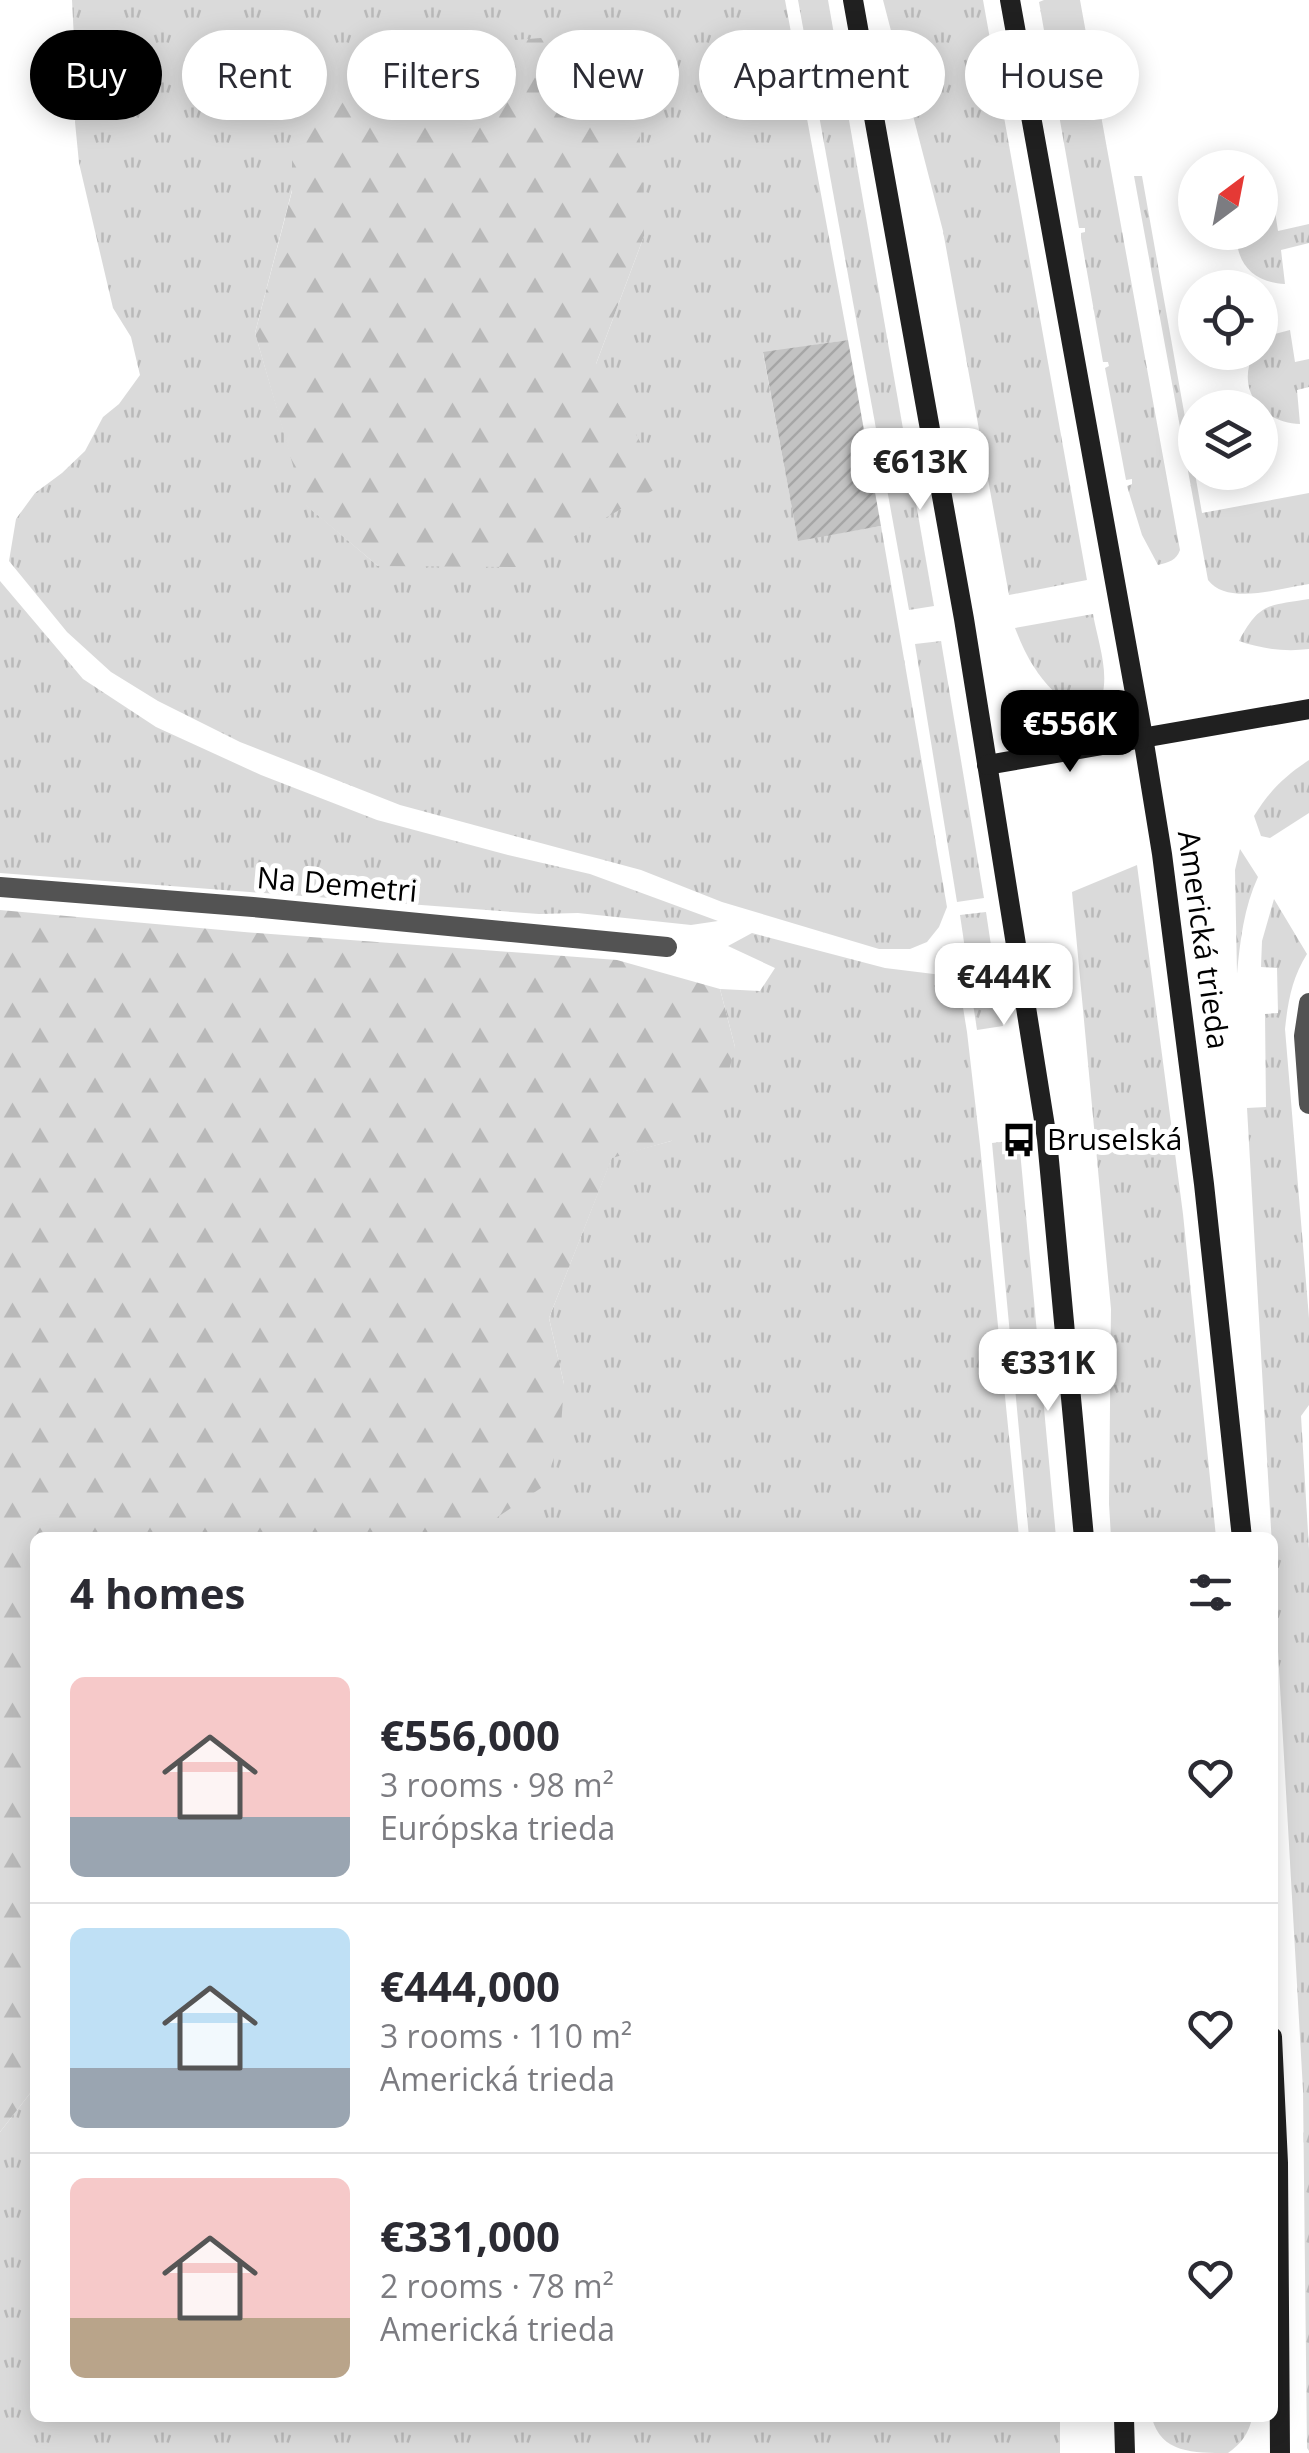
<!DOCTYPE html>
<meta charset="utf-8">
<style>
body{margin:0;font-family:"Open Sans",sans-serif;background:#f2f2f3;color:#2b2b33;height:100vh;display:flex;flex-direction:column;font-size:38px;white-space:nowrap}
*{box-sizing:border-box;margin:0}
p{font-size:32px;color:#7c7c81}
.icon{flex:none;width:55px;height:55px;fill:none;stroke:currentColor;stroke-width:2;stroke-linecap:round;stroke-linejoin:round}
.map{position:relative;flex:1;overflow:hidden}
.drawer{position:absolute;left:30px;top:1532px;width:1248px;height:890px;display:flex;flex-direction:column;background:#fff;border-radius:15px;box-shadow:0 5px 25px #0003}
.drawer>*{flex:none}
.hud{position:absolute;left:30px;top:30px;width:1250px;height:90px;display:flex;gap:20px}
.needle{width:65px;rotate:32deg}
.tools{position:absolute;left:1178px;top:150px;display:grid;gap:20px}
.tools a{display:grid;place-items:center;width:100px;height:100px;border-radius:50%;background:#fff;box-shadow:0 5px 25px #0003;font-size:50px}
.price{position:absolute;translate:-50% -85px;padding:0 22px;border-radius:20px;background:#fff;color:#222;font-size:32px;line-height:65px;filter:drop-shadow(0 2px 5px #0008)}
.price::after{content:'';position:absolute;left:50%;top:60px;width:30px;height:22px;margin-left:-15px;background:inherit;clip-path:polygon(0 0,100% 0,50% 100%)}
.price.current{background:#000;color:#fff}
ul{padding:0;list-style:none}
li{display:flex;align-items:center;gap:30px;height:250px;padding:0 40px}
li+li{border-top:2px solid #e1e1e2}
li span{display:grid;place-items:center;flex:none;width:280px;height:200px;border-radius:15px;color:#555}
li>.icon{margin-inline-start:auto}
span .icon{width:120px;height:120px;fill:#fffc;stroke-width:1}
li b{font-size:42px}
h2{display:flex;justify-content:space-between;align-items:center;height:120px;padding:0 40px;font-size:42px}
.chip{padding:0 35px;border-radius:45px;background:#fff;box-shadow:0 5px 25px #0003;font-size:35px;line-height:90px}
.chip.current{background:#000;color:#fff}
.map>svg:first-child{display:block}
.grass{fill:url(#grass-tufts);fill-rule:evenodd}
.forest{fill:url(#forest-firs)}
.building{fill:url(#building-hatch)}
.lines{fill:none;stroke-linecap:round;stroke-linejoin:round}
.street{stroke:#535353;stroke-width:20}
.secondary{stroke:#202020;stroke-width:20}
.labels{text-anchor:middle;stroke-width:10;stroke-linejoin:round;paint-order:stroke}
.street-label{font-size:30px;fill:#000;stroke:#fff}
.poi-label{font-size:30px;fill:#000;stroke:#fff;text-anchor:start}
</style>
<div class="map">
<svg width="1309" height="2453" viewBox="0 0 1309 2453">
<defs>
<pattern id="grass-tufts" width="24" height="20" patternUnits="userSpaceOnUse" patternTransform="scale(2.5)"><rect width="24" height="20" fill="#dadada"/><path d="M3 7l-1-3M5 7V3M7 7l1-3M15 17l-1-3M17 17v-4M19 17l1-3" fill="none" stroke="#b9b9b9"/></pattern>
<pattern id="forest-firs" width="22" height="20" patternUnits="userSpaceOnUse" patternTransform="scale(2.5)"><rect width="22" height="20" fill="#dadada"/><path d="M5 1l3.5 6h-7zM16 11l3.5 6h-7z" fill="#b9b9b9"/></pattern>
<pattern id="building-hatch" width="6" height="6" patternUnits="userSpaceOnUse" patternTransform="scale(2.5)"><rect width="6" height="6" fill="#c3c3c3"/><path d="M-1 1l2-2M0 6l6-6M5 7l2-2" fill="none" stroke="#a6a6a6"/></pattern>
</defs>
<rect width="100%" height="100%" fill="#fff"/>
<g class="grass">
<path d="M72 0H785L848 340 763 353 798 540 881 526 947 907 939 927 927 942 910 949H879L722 902 641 870 400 805 240 742 158 701 111 672 67 632 9 561 16 519 35 493 62 473 85 451 103 417 119 404 140 375 131 337 113 308 79 163 75 122 77 98ZM292 88 644 236 596 364 378 566 305 504 255 333 292 190Z"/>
<polygon points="798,0 828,0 934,606 909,610"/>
<polygon points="883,0 983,0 1087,580 1009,595 943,231"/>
<path d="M1044 0H1080L1180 550C1176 561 1169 562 1158 565L1142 535 1127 486 1132 484V479L1126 480 1105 368 1109 366 1108 362H1103L1081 238V233L1085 232V228H1079L1039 2Z"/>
<path d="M1134 176H1142L1202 513 1309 493V584C1281 588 1227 606 1208 580Z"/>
<path d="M1273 199 1278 231 1309 224V243L1281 250 1285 284C1254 283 1235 263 1237 233L1260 232V203Z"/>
<path d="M1290 330 1295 362 1309 359V387L1297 390 1300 424C1262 423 1235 389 1254 353L1260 352V345L1271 335Z"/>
<polygon points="0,581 83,679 156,727 261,775 377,820 508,855 590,874 718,921 691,925 578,913 539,914 0,873"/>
<path d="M1309 599V649C1285 652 1262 649 1239 641 1260 602 1268 606 1309 599Z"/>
<path d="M1093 614C1097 638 1108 667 1103 692 1094 738 1048 689 1036 670 1027 657 1021 643 1015 628Z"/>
<polygon points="941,641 984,898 957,902 915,644"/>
<path d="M1309 760V813L1270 838 1261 836 1254 816C1269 791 1285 776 1309 760Z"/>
<path d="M1240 849 1258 877C1244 907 1240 941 1237 974L1235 870Z"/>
<polygon points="1137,865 1183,1214 1216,1537 1111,1537 1109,1504 1111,1309 1072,892"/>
<path d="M1274 899 1307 954C1292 978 1288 1001 1285 1029L1309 1318V1405L1301 1416 1309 1549V2451L1307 2448 1303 2090 1247 1108 1266 1107 1265 1014 1278 1013 1277 968 1261 967 1262 941Z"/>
<polygon points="986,912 1003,1026 977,1030 960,915"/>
<polygon points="752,933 885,968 958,977 967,1032 980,1145 1019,1537 426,1538 564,1384 549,1318 612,1157 671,1141 735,1047 720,989 760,991 775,968 728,946"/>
<polygon points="1019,1140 1056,1537 1029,1537 992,1143"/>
<polygon points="35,2087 35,2418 1060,2418 1060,2453 0,2453 0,2132"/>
<path d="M1152 2418H1252C1249 2433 1241 2444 1228 2453 1193 2453 1161 2453 1152 2418Z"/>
</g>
<g class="forest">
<polygon points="554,37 638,96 644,236 596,364 664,484 521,567 378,566 304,504 255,333 292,191 292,88 439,46"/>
<polygon points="0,910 244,932 617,960 720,989 735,1047 720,1106 671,1141 612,1158 549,1318 564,1384 560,1441 544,1486 490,1522 428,1535 426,1537 35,1538 35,2087 0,2132"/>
</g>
<polygon class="building" points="848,340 881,526 798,541 763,352"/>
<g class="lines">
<g class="street">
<polyline points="0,887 253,907 667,947"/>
<polyline points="1309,1003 1304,1036 1309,1104"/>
</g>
<g class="secondary">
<polyline points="853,0 964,619 1047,1139 1084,1538"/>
<polyline points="1010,0 1143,737 1162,854 1204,1184 1242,1538"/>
<polyline points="987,765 1309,709"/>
<polyline points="1272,2037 1278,2163 1280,2453"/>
<polyline points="1124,2418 1125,2453"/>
</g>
</g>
<defs>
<g id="bus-bare" transform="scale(2.7)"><path d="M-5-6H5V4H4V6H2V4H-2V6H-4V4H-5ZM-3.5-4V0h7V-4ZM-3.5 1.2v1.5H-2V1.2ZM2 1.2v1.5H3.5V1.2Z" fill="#000" stroke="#fff" stroke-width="2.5" paint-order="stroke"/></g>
</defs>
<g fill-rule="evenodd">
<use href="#bus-bare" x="1019" y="1140"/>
</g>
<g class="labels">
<g class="street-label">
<text transform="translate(337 885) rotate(5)" y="10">Na Demetri</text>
<text transform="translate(1203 940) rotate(82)" y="10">Americká trieda</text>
</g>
<g class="poi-label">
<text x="1047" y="1150">Bruselská</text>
</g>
</g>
</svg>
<div class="tools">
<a><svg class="needle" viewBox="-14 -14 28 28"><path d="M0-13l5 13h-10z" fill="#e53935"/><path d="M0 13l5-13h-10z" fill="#7c7c81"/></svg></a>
<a><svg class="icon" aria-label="locate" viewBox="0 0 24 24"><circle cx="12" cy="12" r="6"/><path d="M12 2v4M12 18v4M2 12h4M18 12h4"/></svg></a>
<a><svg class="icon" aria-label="layers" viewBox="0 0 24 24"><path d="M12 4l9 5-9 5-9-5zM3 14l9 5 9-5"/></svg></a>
</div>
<b class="price" style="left:920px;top:513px">€613K</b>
<b class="price current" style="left:1070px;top:775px">€556K</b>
<b class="price" style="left:1004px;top:1028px">€444K</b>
<b class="price" style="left:1048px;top:1414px">€331K</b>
<div class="hud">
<a class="chip current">Buy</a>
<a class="chip">Rent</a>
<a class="chip">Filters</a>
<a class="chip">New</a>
<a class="chip">Apartment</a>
<a class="chip">House</a>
</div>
<section class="drawer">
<h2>4 homes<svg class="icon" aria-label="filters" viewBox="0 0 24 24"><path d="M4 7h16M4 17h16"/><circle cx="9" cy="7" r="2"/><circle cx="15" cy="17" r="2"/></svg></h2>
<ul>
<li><span style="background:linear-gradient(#f6c9c9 70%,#9aa5b1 0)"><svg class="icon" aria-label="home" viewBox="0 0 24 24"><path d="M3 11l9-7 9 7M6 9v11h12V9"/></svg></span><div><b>€556,000</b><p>3 rooms · 98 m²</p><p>Európska trieda</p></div><svg class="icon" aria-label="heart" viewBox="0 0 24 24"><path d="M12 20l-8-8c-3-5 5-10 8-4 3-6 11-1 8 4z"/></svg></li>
<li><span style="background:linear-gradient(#bfe0f5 70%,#9aa5b1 0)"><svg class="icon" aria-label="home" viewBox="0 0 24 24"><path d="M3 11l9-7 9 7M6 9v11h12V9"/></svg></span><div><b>€444,000</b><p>3 rooms · 110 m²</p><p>Americká trieda</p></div><svg class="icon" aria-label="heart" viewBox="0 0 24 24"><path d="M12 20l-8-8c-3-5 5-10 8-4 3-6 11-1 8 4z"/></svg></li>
<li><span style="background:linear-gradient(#f6c9c9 70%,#b9a48a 0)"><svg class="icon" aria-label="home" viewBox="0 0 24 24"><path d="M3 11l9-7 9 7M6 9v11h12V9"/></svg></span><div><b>€331,000</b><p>2 rooms · 78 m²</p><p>Americká trieda</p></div><svg class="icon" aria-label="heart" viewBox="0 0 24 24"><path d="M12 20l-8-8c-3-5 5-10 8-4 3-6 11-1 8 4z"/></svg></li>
</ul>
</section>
</div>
